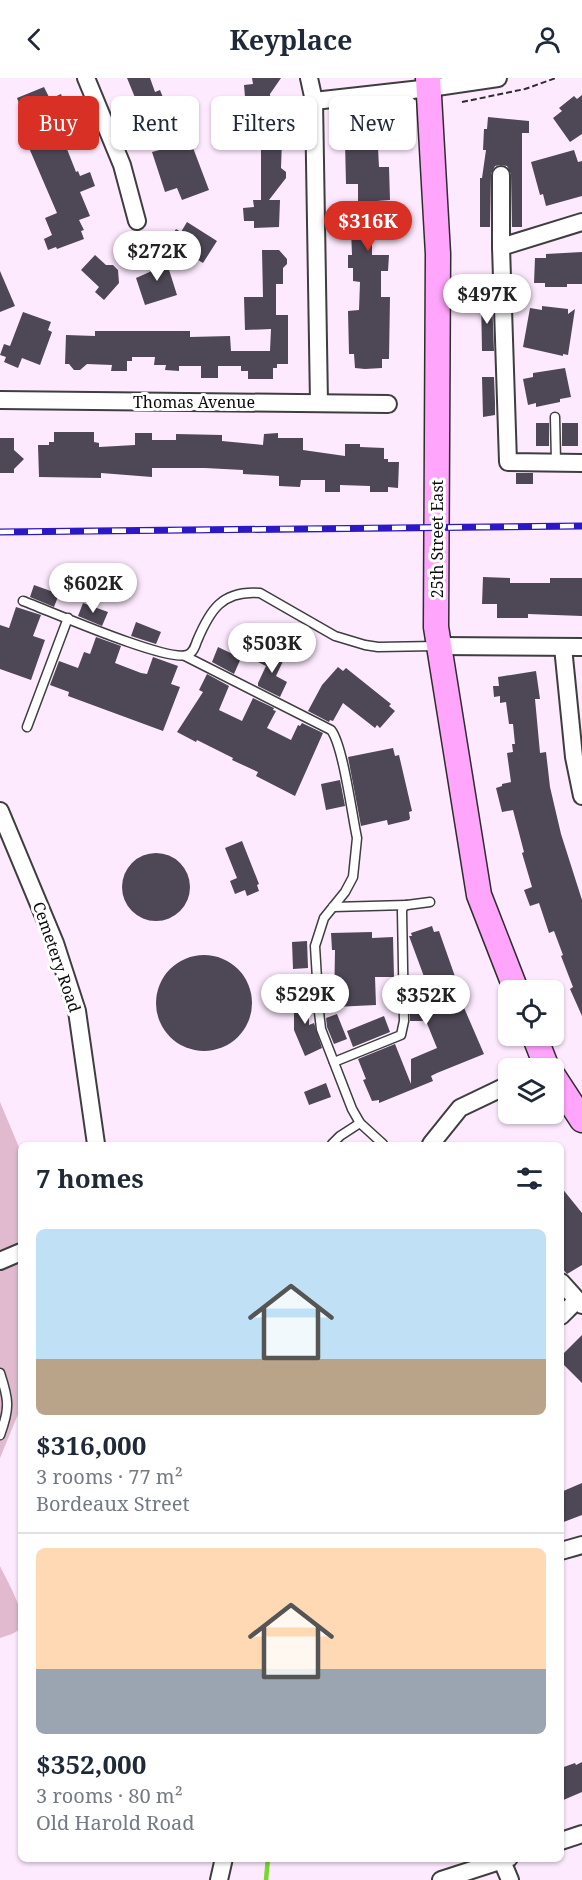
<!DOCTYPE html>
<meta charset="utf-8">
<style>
body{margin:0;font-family:"Noto Serif",serif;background:#f2f2f3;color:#1f2937;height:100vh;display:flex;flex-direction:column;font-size:22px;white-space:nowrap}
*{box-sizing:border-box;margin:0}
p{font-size:20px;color:#747a83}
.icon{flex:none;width:33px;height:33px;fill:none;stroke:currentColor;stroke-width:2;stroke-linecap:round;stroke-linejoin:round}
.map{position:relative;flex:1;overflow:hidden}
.drawer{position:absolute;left:18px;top:1064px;width:546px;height:720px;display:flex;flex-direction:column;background:#fff;border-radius:9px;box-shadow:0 2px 4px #0004}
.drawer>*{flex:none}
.guide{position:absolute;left:18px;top:18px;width:546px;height:54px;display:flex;gap:12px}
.fabs{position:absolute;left:498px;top:902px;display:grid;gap:12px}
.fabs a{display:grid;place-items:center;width:66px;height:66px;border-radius:9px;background:#fff;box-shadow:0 2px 4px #0004;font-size:30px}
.price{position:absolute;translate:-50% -51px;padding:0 14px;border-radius:21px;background:#fff;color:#222;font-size:20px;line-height:39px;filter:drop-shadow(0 2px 3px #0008)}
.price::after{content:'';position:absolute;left:50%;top:36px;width:18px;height:14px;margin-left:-9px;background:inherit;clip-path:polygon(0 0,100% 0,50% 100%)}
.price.selected{background:#d93025;color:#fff}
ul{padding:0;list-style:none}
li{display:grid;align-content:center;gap:12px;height:318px;padding:0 18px}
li+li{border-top:2px solid #e0e1e3}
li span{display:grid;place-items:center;height:186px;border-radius:9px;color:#555}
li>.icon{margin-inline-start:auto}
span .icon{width:108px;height:108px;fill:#fffc;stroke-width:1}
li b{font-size:26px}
h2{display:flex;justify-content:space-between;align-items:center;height:72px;padding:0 18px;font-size:26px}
.tag{padding:0 21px;border-radius:9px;background:#fff;box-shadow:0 2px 4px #0004;font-size:21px;line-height:54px}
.tag.selected{background:#d93025;color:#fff}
header{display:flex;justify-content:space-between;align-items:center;height:78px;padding:0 18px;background:#fff;font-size:27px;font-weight:700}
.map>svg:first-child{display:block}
.cemetery{fill:#e2bacf}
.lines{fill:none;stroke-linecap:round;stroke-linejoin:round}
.stream{stroke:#79d82b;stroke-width:4.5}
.building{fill:#4e4755}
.service-casing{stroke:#3e3e3e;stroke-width:11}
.minor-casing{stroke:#3e3e3e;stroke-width:20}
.secondary-casing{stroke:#2d2d2d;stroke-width:27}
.path{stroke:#2d2d2d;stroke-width:2;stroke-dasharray:6 3;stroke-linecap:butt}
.service{stroke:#fff;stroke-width:8}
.minor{stroke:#fff;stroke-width:16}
.secondary{stroke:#ffa5fc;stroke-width:24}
.rail-casing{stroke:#2b19c6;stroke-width:7}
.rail{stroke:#fff;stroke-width:4.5;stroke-dasharray:14;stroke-linecap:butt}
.labels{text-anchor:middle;stroke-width:6;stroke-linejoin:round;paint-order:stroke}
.street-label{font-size:16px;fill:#0b0b0b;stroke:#fff}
</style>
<header><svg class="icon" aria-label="back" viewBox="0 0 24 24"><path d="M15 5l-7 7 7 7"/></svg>Keyplace<svg class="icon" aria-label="person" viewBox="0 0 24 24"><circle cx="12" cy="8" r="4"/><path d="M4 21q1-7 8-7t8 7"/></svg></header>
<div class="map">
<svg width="582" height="1802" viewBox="0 0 582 1802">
<rect width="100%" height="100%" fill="#feeaff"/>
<g class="cemetery">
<polygon points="0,1024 21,1074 21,1329 0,1380"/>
<path d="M0 1488C6 1501 26 1534 21 1548 18 1556 7 1557 0 1560Z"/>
</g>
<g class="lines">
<polyline class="stream" points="266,1802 268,1780"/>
</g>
<g class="building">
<polygon points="127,0 150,0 155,14 160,12 175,49 184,46 209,112 182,122 177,110 165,114 152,74 163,71 161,65 164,64 157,43 144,47 140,36 135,38 129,25 136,22"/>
<polygon points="252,0 281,0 270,16 272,47 283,46 284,62 282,62 281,90 286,94 286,100 269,122 280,122 279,149 254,150 254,143 244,143 243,130 254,129 253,122 261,122 261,63 241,65 240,53 233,53 231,32 246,31 244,7 253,6"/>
<polygon points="44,9 50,21 61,16 77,57 67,61 69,65 65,66 76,94 78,93 80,98 90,94 95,108 80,114 90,138 79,142 84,152 81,153 84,161 57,171 56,169 48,172 44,161 52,157 45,140 57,135 26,63 27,62 19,41 24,39 17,20"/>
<polygon points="582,17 582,56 570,64 553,40 562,33 559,30 574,18 577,21"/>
<polygon points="488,39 529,43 529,55 522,55 522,149 512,149 511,96 507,88 500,87 495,88 491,96 490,149 480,149 480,100 482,100 486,72 483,72 484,51 487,51"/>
<polygon points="377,51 379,89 389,89 390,122 377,123 378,147 372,148 372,177 389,177 388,193 381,193 381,219 390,219 389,281 382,281 382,290 365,291 355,290 354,276 349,276 348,233 359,232 360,204 353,203 353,190 348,190 348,177 352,177 351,151 347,147 347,141 352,137 356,136 355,133 358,133 358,106 346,106 345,64 350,64 350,53"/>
<polygon points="574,72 578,84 582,83 582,118 546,128 543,116 540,117 531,84"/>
<polygon points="187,144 217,163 203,185 168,164 176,151 181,154"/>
<polygon points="262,172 279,172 287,181 287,186 283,190 283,206 276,206 276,237 288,237 288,286 277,286 277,290 273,290 273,301 248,301 248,293 241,293 241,288 218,288 218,300 201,300 201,288 179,288 179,293 165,292 166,287 154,287 155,279 132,279 132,283 127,283 127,293 111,293 112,287 87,286 80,292 74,292 69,286 65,286 66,257 95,258 95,253 190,253 190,259 230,258 231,273 270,273 271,251 245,252 244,219 263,219"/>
<polygon points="582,174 582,206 567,206 567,209 545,209 545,205 534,205 535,180 546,180 546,176"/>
<polygon points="164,176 177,217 145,227 136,200 154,192 150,181"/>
<polygon points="95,177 106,187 113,187 118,192 119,205 104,222 95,214 99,209 81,192"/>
<polygon points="0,193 15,228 0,234"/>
<polygon points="481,220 492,222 494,273 482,273"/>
<polygon points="542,228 568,231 568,236 575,231 568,277 563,276 563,278 523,269 530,230 542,232"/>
<polygon points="23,234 51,244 48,252 52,254 40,287 22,280 18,290 4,284 6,279 0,277 4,266 10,268"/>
<polygon points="565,290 571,319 560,321 560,324 536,329 536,325 528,327 523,301 533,299 533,295"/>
<polygon points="482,299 494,299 495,325 495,337 483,339"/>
<rect x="536" y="345" width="13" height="23"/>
<rect x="562" y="345" width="16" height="23"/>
<polygon points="54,354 94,354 94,364 99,365 99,369 135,367 135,355 152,355 152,362 176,362 176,356 222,357 222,363 263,367 264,356 278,355 278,360 303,360 303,372 345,378 345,366 360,366 360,369 384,370 384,381 388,381 388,384 399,384 398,410 388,409 388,414 370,414 370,408 340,407 340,414 325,414 325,402 301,402 300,409 279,408 279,398 243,396 243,392 205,390 152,390 152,399 101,395 101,400 39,399 38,367 49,367 49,364 54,364"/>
<polygon points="0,360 14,360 14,372 24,381 14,391 14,395 0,395"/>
<rect x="516" y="395" width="17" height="11"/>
<polygon points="483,499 510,500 510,505 550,505 550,500 582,500 582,538 528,536 528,540 497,540 497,526 482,526"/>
<polygon points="34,507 59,516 54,529 30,519"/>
<polygon points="83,525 108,534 102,548 78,538"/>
<polygon points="16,529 41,537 33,558 45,562 31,602 0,591 0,547 9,550"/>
<polygon points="136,544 161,554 156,566 131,558"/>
<polygon points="96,559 121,568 115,585 141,595 147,596 153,579 178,588 171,606 180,609 163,653 68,618 69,614 50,607 59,583 78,590 84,574 90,576"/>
<polygon points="218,569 241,580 234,596 212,584"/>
<polygon points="264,572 284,581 276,598 287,604 280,619 258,608 258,605 266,588 258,584"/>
<polygon points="338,589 343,593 346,590 391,626 389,628 395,633 380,650 377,647 375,650 343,625 333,643 330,642 329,644 308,633 322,607"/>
<polygon points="536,593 540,621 535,621 540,675 546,674 550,709 561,756 582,822 582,938 570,911 573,909 561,878 563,877 554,853 549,855 539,825 530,828 524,812 532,809 522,775 524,774 513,732 502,734 496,710 502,708 502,706 511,704 507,675 513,674 512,666 515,666 513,646 509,646 506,624 500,625 500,618 494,619 493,608 499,608 498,599"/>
<polygon points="207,596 229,608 219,632 242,643 253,620 274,630 273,632 276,633 267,650 291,662 298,647 300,648 302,645 323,655 295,718 256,698 258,694 232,682 233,680 197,662 196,664 177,654 203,614 199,612"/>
<polygon points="393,670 395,678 399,677 412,733 409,734 410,740 409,742 388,747 387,742 361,748 348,679"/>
<polygon points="340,702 345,728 326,732 321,706"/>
<polygon points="242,763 259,806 257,807 259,813 247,818 245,812 235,816 230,803 237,800 225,770"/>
<circle cx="156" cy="809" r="34"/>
<polygon points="432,848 434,854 439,853 458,907 456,908 465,932 484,976 437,995 431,998 433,1003 379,1025 379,1022 372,1023 363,1002 366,1001 358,981 395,966 411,1006 411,981 437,970 426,943 410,943 410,927 412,926 410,926 410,904 426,904 409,858 412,858 411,855"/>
<polygon points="372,854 372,860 393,859 394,899 375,899 376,927 334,929 335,872 332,872 331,855"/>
<polygon points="307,863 308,890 293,891 292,864"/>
<circle cx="204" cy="925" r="48"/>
<polygon points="294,915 309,915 309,947 314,945 322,970 305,978 294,952"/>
<polygon points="337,936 347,961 334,966 327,949 326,940"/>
<polygon points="384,938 390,954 353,969 347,953"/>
<polygon points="326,1005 331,1019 309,1027 304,1014"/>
<polygon points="561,1109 582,1135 582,1187 567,1196 561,1189"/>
<polygon points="582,1257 582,1305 561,1284 561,1278"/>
<polygon points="582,1405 582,1437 561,1445 561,1414"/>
<polygon points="582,1684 582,1714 561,1723 561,1690 575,1685 576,1687"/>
</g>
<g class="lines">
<g class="service-casing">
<g id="service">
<polyline points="555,339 556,384"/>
<path d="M23 523C50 533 166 584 187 577 193 575 195 569 197 563 210 532 222 512 260 515L335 558 365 567 378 569 436 568"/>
<path d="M185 578 331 652C343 667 352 737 357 760L353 799 345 814 324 840 315 868 319 934 321 951 352 1031 360 1045 383 1066"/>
<polyline points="27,649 68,540"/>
<polyline points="333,829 407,827"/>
<polyline points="334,984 401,957 404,943 402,833 403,829 407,827 430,824"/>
<polyline points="332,1066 340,1058 360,1045"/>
<path d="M0 1295C9 1322 10 1330 0 1357"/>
</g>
</g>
<g class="minor-casing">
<g id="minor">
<polyline points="86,0 122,87 137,143"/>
<polyline points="309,0 314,23 319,325"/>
<polyline points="314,23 430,10 498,0"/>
<polyline points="501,97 501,169 508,384 582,385"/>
<polyline points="501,169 582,144"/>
<polyline points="0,322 388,326"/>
<polyline points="439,568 582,569"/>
<polyline points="563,569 574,679 582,718"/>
<polyline points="0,733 55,865 77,933 96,1066"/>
<polyline points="431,1066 460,1030 508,1007"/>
<polyline points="0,1183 21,1174"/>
<polyline points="561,1204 582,1227"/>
<polyline points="561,1238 577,1222"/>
<polyline points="561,1473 582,1467"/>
<polyline points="561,1763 582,1756"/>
<polyline points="502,1783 510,1802"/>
<polyline points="219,1802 224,1780"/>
<polyline points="441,1802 509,1780"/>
</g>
</g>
<g class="secondary-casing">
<g id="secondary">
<polyline points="428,0 438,176 436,549 479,817 516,912"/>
<polyline points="534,957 547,990"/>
<polyline points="554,999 582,1042"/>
</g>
</g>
<polyline class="path" points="462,24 525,11 556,0"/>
<use href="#service" class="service"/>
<use href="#minor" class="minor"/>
<use href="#secondary" class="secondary"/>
<g class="rail-casing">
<polyline id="rail" points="0,454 582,448"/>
</g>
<use href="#rail" class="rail"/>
</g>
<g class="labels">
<g class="street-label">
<text x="194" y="330">Thomas Avenue</text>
<text transform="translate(437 461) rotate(-90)" y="6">25th Street East</text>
<text transform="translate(57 879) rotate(71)" y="6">Cemetery Road</text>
</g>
</g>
</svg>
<div class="fabs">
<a><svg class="icon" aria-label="locate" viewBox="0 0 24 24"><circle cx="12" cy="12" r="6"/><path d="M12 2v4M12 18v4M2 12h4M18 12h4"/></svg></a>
<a><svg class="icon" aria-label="layers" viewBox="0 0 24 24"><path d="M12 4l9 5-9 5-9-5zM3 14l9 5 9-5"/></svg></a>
</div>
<b class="price selected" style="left:368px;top:174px">$316K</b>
<b class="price" style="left:157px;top:204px">$272K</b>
<b class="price" style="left:487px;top:247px">$497K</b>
<b class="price" style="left:93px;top:536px">$602K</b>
<b class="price" style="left:272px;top:596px">$503K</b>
<b class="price" style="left:305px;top:947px">$529K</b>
<b class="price" style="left:426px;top:948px">$352K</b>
<div class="guide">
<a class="tag selected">Buy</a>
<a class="tag">Rent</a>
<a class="tag">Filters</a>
<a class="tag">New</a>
</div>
<section class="drawer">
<h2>7 homes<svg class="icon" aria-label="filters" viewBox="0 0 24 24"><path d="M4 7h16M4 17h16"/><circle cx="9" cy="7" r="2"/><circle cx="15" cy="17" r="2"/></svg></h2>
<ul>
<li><span style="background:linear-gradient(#bfe0f5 70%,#b9a48a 0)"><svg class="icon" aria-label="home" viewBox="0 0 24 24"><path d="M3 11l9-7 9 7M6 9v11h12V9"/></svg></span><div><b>$316,000</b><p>3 rooms · 77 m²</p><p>Bordeaux Street</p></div></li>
<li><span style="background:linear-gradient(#ffd9b3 65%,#9aa5b1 0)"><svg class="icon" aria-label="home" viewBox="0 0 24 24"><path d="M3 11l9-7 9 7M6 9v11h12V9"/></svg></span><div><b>$352,000</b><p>3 rooms · 80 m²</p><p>Old Harold Road</p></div></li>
</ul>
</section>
</div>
